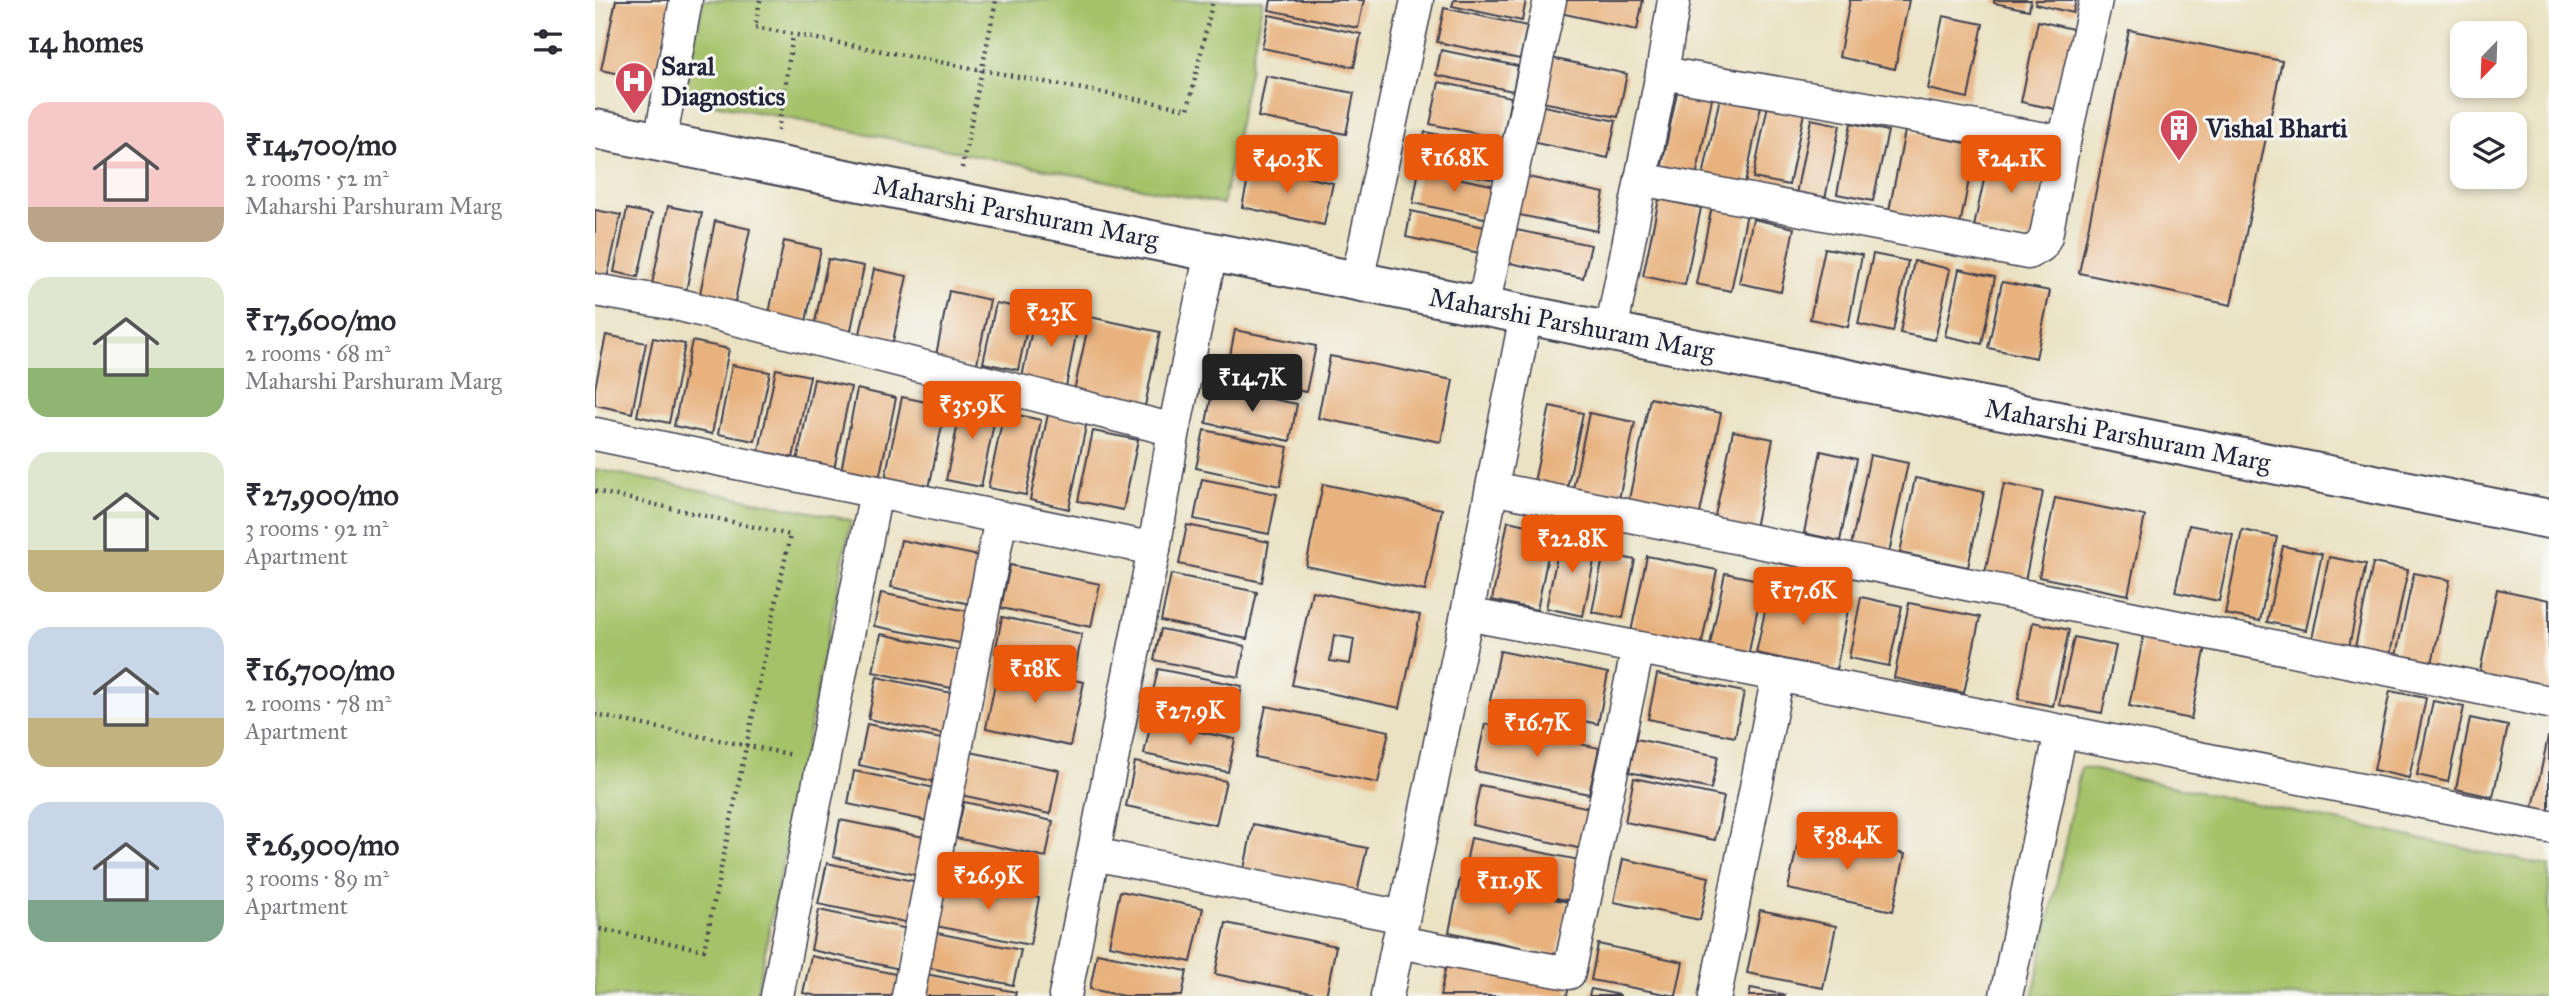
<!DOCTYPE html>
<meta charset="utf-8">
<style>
body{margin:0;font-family:"IM FELL Great Primer",serif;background:#f2f2f3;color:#2b2b33;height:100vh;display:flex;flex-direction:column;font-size:26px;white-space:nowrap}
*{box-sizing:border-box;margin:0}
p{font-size:23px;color:#7c7c81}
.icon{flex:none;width:38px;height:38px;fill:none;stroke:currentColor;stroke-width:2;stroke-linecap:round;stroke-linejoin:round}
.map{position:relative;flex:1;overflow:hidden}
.sheet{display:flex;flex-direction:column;background:#fff;width:595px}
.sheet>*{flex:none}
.needle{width:46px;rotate:203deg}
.tools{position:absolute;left:1855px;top:21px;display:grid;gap:14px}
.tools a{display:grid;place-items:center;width:77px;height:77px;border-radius:14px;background:#fff;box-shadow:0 4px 10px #0003;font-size:35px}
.price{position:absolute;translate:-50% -60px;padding:0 16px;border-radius:7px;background:#ea580c;color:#fff;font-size:23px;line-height:46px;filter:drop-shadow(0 2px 4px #0008)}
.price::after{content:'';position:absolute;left:50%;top:42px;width:21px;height:16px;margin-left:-10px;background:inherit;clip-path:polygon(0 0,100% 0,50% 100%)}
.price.selected{background:#222;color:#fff}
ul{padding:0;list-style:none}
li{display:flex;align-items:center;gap:21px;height:175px;padding:0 28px}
li span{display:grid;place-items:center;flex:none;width:196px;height:140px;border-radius:21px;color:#555}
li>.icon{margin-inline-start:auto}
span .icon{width:84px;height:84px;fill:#fffc;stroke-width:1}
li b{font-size:30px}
h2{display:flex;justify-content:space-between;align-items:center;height:84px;padding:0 28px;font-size:30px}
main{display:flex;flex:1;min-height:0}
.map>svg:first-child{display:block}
.green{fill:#a5c269;stroke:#647252;stroke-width:2}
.building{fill:#e8b27f;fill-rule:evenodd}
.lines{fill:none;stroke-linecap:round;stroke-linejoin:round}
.minor-casing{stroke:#403f4f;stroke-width:35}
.tertiary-casing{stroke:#403f4f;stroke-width:42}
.path{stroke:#403f4f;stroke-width:4.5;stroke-dasharray:2 5;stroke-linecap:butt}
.minor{stroke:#fff;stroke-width:32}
.tertiary{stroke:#fff;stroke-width:38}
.labels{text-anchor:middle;stroke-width:6;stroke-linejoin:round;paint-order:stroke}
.poi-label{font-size:26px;font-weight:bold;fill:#22223b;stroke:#f6f6f2;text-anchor:start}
.street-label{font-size:26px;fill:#22223b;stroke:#f6f6f2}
</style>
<main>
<section class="sheet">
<h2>14 homes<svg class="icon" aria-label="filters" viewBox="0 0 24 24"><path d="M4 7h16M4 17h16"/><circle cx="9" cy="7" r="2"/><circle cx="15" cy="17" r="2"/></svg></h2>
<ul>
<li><span style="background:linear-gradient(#f6c9c9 75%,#b9a48a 0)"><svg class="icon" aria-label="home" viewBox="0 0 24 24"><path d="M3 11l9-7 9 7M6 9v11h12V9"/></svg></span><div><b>₹14,700/mo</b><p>2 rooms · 52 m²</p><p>Maharshi Parshuram Marg</p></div></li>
<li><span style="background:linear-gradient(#dfe7d0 65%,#8fb573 0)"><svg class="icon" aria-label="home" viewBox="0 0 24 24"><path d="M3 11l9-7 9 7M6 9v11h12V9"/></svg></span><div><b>₹17,600/mo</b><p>2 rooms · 68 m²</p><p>Maharshi Parshuram Marg</p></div></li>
<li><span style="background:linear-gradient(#dfe7d0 70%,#c2b280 0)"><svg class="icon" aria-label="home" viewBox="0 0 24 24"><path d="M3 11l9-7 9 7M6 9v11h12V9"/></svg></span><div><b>₹27,900/mo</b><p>3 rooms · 92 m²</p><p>Apartment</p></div></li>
<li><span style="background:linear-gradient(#c9d6e8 65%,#c2b280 0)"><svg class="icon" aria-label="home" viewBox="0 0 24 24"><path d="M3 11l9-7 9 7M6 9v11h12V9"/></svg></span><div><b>₹16,700/mo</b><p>2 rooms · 78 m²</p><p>Apartment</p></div></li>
<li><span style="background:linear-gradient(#c9d6e8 70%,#7fa58c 0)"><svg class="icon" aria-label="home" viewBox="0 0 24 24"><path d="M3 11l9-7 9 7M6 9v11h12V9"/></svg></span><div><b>₹26,900/mo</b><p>3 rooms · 89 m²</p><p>Apartment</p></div></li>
</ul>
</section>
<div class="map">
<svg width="1954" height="996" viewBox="0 0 1954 996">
<rect width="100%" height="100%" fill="#f6f6f2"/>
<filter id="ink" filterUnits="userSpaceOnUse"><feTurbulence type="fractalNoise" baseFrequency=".0143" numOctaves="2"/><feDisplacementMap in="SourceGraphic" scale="14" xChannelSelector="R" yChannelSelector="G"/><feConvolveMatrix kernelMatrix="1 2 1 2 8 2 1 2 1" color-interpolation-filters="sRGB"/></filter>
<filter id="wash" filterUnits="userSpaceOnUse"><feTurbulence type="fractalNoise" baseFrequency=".00686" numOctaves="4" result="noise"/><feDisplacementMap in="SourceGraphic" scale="28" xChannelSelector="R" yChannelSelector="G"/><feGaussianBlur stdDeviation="1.57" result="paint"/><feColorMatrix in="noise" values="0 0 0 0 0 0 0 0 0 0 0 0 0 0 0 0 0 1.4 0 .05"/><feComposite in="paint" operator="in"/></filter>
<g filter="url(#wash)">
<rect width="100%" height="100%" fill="#eae2c2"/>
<g class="green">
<polygon points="108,0 668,0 628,204 89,98"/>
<polygon points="0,469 256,520 161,996 0,996"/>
<polygon points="1486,767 1954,866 1954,996 1438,996"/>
</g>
<g id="blocks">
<g class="building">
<polygon points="21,0 76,0 59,81 6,70"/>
<polygon points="676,0 769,0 763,28 674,10"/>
<polygon points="859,0 931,0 927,21 857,6"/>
<polygon points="964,0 1048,0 1042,30 961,12"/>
<polygon points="1255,0 1314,0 1300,69 1244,57"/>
<polygon points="1399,0 1436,0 1434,10 1399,3"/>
<polygon points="1441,0 1481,0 1478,13 1440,4"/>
<polygon points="849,8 932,26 925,59 842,42"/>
<polygon points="674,15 766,34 759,67 667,48"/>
<polygon points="1348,16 1388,24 1373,98 1333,89"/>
<polygon points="1443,21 1482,30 1465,110 1426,102"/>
<polygon points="1534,30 1687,61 1636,305 1484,273"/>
<polygon points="846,50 923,66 918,91 841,75"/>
<polygon points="956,58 1032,74 1023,117 947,102"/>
<polygon points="671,76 759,93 751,134 663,117"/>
<polygon points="844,82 916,97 908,139 835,124"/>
<polygon points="1083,87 1118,94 1100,182 1065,175"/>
<polygon points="1125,97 1166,106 1150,184 1108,176"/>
<polygon points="944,105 1021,121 1013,158 936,142"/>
<polygon points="1173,105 1209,113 1194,185 1158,178"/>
<polygon points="1216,119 1245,125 1230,199 1201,194"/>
<polygon points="1256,123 1293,131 1278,201 1242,194"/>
<polygon points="1310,131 1381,145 1365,225 1294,211"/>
<polygon points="830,132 907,148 901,180 823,164"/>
<polygon points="1395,151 1453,163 1437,240 1379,227"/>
<polygon points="656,165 738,183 729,225 647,207"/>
<polygon points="824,170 901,186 894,219 818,203"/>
<polygon points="928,176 1009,193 1002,231 920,214"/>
<polygon points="1064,199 1106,208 1090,285 1048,276"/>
<polygon points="73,206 107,213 90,296 56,289"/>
<polygon points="1117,206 1152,213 1136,291 1101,284"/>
<polygon points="32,209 57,214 43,277 19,272"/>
<polygon points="0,210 26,215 11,283 0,281"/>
<polygon points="816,211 894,228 889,254 811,237"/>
<polygon points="1158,219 1199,228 1186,292 1144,283"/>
<polygon points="120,221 155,229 138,311 103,303"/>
<polygon points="911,228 996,245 988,278 905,261"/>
<polygon points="189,241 226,249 210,326 173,318"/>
<polygon points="1230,248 1267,255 1253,327 1215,319"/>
<polygon points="1278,254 1313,261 1298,332 1263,324"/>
<polygon points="233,259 269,266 254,340 218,332"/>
<polygon points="1319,261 1355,269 1340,340 1305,333"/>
<polygon points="279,269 312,276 296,350 263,343"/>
<polygon points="1364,269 1400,277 1387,344 1350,336"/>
<polygon points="1407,282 1455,291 1441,358 1393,348"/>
<polygon points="354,291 395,300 381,368 340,360"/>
<polygon points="401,303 436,310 423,370 388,363"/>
<polygon points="442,306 485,315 470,392 426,382"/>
<polygon points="495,317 565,332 550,406 479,391"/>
<polygon points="640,330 721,346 711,392 631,376"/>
<polygon points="11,335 51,343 37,413 0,405 0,388"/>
<polygon points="58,338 90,344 74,423 42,416"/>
<polygon points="97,341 134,349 117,434 79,426"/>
<polygon points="735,356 858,380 846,442 723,418"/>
<polygon points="137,365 175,372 160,441 123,434"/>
<polygon points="181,369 215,376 198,458 164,451"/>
<polygon points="219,379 256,387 238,474 201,466"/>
<polygon points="618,387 702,404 695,441 611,423"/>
<polygon points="262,389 301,398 283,484 245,476"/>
<polygon points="369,395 403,403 386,487 351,480"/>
<polygon points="307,397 351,406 334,488 290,478"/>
<polygon points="1055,398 1126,413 1104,518 1033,504"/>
<polygon points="955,406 988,413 971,494 938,487"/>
<polygon points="409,412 446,420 431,495 393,488"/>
<polygon points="994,413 1040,422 1023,504 977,494"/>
<polygon points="453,414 492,421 474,509 435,500"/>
<polygon points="609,430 693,447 685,486 601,468"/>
<polygon points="498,431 543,440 528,510 483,501"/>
<polygon points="1138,431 1178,439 1159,533 1118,525"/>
<polygon points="1226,451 1262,459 1245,541 1209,533"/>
<polygon points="1275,455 1313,463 1293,558 1255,551"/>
<polygon points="1320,478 1389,492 1373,567 1305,553"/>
<polygon points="607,479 682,494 674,534 599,519"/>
<polygon points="728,484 847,509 830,591 711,566"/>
<polygon points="1409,484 1448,492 1430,581 1390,573"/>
<polygon points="1460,498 1550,516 1533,595 1444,577"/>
<polygon points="913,521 958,531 942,610 897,600"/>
<polygon points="592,525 674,542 667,582 584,564"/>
<polygon points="1594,525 1638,534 1624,601 1580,592"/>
<polygon points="1647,530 1682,537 1665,621 1630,614"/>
<polygon points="967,533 1003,541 988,616 951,608"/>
<polygon points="306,540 389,557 380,605 296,587"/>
<polygon points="1688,546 1727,554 1711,630 1672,622"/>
<polygon points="1009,553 1040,560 1028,618 997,612"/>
<polygon points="1052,556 1122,570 1106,647 1036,632"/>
<polygon points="1734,557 1771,564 1754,647 1717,639"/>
<polygon points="1778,563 1813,570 1794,659 1759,652"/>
<polygon points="415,565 505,584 496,627 406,608"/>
<polygon points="1130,573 1168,581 1153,657 1114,650"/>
<polygon points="1819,573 1855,580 1836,668 1800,660"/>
<polygon points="576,574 662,592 652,639 566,621"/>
<polygon points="1176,583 1255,600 1241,670 1161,653"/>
<polygon points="1902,589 1954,600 1954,691 1884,676"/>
<path d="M717 591 825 615 805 708 697 685ZM739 635 759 639 755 664 735 661Z"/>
<polygon points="286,593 377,612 370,644 279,626"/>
<polygon points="1266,597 1307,606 1294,666 1254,658"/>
<polygon points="1314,603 1385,617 1369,693 1299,678"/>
<polygon points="407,617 487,634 480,670 400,653"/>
<polygon points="1438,622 1474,630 1458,706 1423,699"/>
<polygon points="566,629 650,646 644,677 559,660"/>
<polygon points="286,634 373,652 366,690 278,672"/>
<polygon points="1549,634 1611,646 1596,719 1534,706"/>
<polygon points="1479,637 1521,646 1507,713 1464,705"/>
<polygon points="905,651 1013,673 1003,724 895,701"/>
<polygon points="404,664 489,682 475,746 391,728"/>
<polygon points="563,669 647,686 638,732 553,714"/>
<polygon points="1062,674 1149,692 1140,737 1053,719"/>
<polygon points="282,677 361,694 353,735 273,719"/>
<polygon points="1795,691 1831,698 1814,778 1779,770"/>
<polygon points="1838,701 1869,707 1853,782 1822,775"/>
<polygon points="671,706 794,731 783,783 660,757"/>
<polygon points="1875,718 1913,726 1898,797 1861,789"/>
<polygon points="556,722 640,739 633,772 549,754"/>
<polygon points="272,724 351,740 342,782 264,765"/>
<polygon points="890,724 1004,748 994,794 880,771"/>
<polygon points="1953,737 1954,737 1954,817 1937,813"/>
<polygon points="1041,739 1123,756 1116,789 1034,772"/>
<polygon points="370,751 464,770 455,814 361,794"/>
<polygon points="540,762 631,781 621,825 531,806"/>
<polygon points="259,771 340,788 333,821 253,804"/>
<polygon points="1039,778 1129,797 1120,840 1030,822"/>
<polygon points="885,785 1000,809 992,850 877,825"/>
<polygon points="369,802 458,821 451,857 361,838"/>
<polygon points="245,820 329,837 321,875 238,857"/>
<polygon points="658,824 772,848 762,893 649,869"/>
<polygon points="1205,832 1310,854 1298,911 1193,889"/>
<polygon points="876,838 984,860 976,901 868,878"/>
<polygon points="1028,859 1114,877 1105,920 1019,902"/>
<polygon points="232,863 323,882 315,923 223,904"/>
<polygon points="350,879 444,898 435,945 341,926"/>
<polygon points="865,879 973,902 962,955 854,932"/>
<polygon points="525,891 608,908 596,962 514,945"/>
<polygon points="224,910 313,929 305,969 216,950"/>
<polygon points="1165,910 1241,926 1228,988 1152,973"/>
<polygon points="631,923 741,946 731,996 620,974"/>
<polygon points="337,932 426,950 418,985 330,967"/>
<polygon points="1003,944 1088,962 1081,996 996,980"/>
<polygon points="502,953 592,971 587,996 529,996 495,989"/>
<polygon points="216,956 305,975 301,996 222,996 208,993"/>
<polygon points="852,960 974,985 972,996 845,996"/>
<polygon points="331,974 421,992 420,996 327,996"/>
<polygon points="1156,988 1190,995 1190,996 1154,996"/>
<polygon points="996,989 1025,995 1025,996 994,996"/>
</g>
</g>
</g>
<g filter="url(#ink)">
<use href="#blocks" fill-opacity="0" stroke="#403f4f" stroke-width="2"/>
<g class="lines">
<g class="minor-casing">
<g id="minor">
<polyline points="1067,73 1469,142"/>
<polyline points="65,142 91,0"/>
<polyline points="1046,179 1433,253 1446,246 1451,236 1469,142 1501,0"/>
<polyline points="762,281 822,0"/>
<polyline points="0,290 81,304 579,430"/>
<polyline points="888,306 955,0"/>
<polyline points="1016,332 1067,73 1079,0"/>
<polyline points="0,434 559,549"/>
<polyline points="897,488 1954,702"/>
<polyline points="872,614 1954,827"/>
<polyline points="499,854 808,917"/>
<polyline points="803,942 974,973 1043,648"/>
<polyline points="182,996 281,492"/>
<polyline points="313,996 406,518"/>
<polyline points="470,996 559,549 579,430 616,252"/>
<polyline points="792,996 872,614 931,315"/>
<polyline points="1120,996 1183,675"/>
<polyline points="1411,996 1466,731"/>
</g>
</g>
<g class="tertiary-casing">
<polyline id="tertiary" points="0,129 1954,519"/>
</g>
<g class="path">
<polyline points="165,0 160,27 593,109 618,0"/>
<polyline points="183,131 198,35"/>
<polyline points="367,168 401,0"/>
<polyline points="0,491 195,535 109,950 0,928"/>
<polyline points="0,715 198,755"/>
</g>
<use href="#minor" class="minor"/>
<use href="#tertiary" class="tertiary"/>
</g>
</g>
<defs>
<g id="hospital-pin" transform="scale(2.0125)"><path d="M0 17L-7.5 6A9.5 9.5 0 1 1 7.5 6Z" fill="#d1495b" stroke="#f6f6f2"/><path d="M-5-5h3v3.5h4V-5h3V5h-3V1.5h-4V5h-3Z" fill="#fff"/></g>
<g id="building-pin" transform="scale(2.0125)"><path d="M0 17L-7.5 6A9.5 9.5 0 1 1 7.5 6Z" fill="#d1495b" stroke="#f6f6f2"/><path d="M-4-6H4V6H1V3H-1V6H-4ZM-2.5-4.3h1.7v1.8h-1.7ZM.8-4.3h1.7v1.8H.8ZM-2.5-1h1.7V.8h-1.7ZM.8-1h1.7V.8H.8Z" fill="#fff"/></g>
</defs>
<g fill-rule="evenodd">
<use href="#hospital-pin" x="39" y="81"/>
<use href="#building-pin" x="1584" y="128"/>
</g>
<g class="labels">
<g class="poi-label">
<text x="66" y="75">Saral<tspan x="66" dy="30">Diagnostics</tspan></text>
<text x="1611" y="137">Vishal Bharti</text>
</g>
<g class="street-label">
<text transform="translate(421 212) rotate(11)" y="9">Maharshi Parshuram Marg</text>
<text transform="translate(977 324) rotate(11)" y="9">Maharshi Parshuram Marg</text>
<text transform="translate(1533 435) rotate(11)" y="9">Maharshi Parshuram Marg</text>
</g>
</g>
</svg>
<div class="tools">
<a><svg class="needle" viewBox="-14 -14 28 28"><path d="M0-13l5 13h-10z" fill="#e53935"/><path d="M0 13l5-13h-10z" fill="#7c7c81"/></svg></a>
<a><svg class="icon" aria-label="layers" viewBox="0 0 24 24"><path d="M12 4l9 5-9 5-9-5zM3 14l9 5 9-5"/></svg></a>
</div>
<b class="price" style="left:859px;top:194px">₹16.8K</b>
<b class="price" style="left:692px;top:195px">₹40.3K</b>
<b class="price" style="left:1416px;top:195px">₹24.1K</b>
<b class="price" style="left:456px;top:349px">₹23K</b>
<b class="price selected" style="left:657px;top:414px">₹14.7K</b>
<b class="price" style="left:377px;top:441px">₹35.9K</b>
<b class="price" style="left:977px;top:575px">₹22.8K</b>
<b class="price" style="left:1208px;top:627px">₹17.6K</b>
<b class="price" style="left:440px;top:705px">₹18K</b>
<b class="price" style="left:595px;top:747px">₹27.9K</b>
<b class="price" style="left:942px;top:759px">₹16.7K</b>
<b class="price" style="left:1252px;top:872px">₹38.4K</b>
<b class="price" style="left:393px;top:912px">₹26.9K</b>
<b class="price" style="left:914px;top:917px">₹11.9K</b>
</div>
</main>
